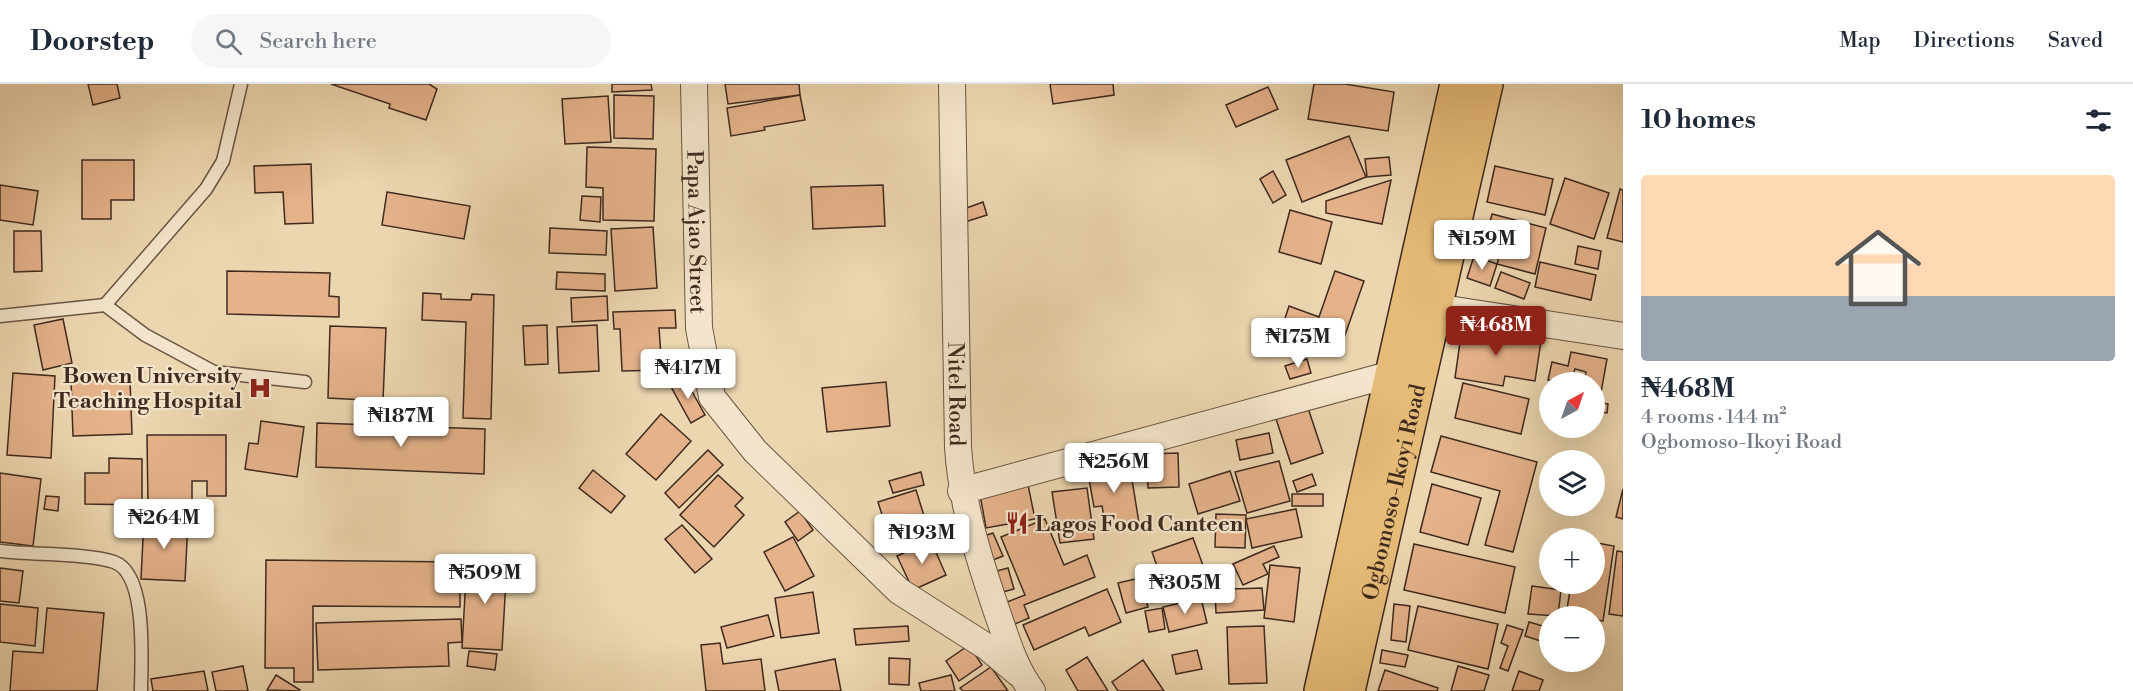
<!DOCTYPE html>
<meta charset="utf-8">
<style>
body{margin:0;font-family:"Libre Bodoni",serif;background:#f6f6f7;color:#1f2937;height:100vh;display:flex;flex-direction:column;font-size:22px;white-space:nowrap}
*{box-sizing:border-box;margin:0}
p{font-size:20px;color:#747a83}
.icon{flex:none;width:33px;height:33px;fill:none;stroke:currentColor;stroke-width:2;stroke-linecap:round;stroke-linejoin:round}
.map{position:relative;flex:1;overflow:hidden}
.side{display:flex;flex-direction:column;background:#fff;width:510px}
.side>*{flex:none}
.needle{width:39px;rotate:40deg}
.controls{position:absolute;left:1539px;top:288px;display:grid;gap:12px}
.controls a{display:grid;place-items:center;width:66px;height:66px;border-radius:50%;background:#fff;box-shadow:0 6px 24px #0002;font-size:30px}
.price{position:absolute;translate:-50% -51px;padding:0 14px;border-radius:6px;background:#fff;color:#222;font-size:20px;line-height:39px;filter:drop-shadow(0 2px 3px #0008)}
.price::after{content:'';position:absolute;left:50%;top:36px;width:18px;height:14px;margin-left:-9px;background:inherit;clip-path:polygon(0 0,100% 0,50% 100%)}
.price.on{background:#8f2418;color:#fff}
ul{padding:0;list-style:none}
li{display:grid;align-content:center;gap:12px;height:318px;padding:0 18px}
li span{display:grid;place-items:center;height:186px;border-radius:6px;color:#555}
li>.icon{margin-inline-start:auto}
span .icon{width:108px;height:108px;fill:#fffc;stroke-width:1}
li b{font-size:26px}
h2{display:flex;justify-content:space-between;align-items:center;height:72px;padding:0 18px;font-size:26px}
header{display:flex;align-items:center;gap:36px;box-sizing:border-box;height:84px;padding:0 30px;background:#fff;border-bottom:2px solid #e0e1e3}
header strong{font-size:28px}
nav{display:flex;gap:33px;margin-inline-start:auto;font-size:21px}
.search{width:420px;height:54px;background:#f6f6f7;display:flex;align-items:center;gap:15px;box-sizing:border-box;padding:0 21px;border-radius:33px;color:#747a83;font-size:22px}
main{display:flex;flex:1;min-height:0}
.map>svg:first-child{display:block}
.building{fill:#e5b28a;stroke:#3e2a1f;stroke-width:1.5}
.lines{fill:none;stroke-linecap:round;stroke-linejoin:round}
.service-casing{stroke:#6a5543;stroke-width:15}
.minor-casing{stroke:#6a5543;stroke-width:28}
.primary-casing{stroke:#3e2a1f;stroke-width:36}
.service{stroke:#f3e4cb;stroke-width:12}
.minor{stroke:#f3e4cb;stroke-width:26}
.primary{stroke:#e6bb78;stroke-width:33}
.labels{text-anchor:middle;stroke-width:4.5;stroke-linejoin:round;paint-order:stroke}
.street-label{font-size:22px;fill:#3e2a1f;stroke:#f3e4cb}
.poi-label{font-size:22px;font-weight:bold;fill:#3e2a1f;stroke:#f3e4cb;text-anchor:end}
</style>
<header>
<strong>Doorstep</strong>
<div class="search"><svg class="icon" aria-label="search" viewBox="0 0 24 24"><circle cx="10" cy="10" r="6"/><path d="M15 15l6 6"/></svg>Search here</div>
<nav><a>Map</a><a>Directions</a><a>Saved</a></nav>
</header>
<main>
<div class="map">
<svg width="1623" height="607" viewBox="0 0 1623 607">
<rect width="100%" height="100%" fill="#ecd6af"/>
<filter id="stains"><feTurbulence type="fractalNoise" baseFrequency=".00333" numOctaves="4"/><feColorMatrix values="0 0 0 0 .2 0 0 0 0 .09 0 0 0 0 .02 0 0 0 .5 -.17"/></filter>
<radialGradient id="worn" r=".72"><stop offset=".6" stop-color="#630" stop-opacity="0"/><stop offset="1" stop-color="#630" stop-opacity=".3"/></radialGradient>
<g class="building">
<polygon points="88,0 117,0 120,14 93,21"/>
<polygon points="331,0 429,0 437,5 426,36 389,24 390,20"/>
<polygon points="612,0 651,0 652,6 612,8"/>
<polygon points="725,0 799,0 800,11 728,20"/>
<polygon points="1050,0 1113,0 1114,11 1053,20"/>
<polygon points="1314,0 1345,0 1394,8 1388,47 1308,35"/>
<polygon points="1268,3 1278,25 1236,43 1226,21"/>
<polygon points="614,11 654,12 653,55 614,54"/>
<polygon points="800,11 805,36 764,43 765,46 731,52 727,24"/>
<polygon points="608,12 611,58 565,60 562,15"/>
<polygon points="1349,52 1366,93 1302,118 1286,76"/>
<polygon points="587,63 656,65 654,137 603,136 603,104 586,103"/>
<polygon points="1389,73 1391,91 1367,93 1365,75"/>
<polygon points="82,76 134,76 134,116 111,116 111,135 82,135"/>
<polygon points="311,80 313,139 285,140 283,108 255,109 254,82"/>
<polygon points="1495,82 1553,95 1545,131 1487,118"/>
<polygon points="1273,87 1286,111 1273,119 1260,95"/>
<polygon points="1565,94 1609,109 1594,155 1550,140"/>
<polygon points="1391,96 1382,140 1326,129 1326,117"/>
<polygon points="0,101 38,107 33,141 0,136"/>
<polygon points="883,101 885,142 813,145 811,103"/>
<polygon points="1620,105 1623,106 1623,158 1607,154"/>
<polygon points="387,108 470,122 464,155 382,141"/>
<polygon points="582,112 601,113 600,138 580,136"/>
<polygon points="983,118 987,131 965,138 961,126"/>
<polygon points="1290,126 1332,138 1321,180 1279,168"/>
<polygon points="1492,130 1546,144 1535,190 1497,180 1502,162 1485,158"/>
<polygon points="653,143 657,204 615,207 611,145"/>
<polygon points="550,144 607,147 606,171 549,169"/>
<polygon points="14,147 41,147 42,187 14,188"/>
<polygon points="1578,162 1601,167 1598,185 1575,180"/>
<polygon points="1474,172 1497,180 1490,202 1467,194"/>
<polygon points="1540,178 1596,191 1591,216 1535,203"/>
<polygon points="227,187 330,189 329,212 339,213 339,233 227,230"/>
<polygon points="1335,187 1364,197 1338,271 1280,250 1289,222 1319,233"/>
<polygon points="557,188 605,190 605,207 556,205"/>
<polygon points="1501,188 1530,199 1524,215 1495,204"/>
<polygon points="423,209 441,210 441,215 471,216 472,210 494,211 491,335 463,334 466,238 422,236"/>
<polygon points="607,212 608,236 572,238 571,214"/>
<polygon points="675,226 676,244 659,244 662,286 622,287 620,245 614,245 613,228"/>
<polygon points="63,235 72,279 43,286 34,241"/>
<polygon points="547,241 548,280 525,281 523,242"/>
<polygon points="597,241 599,287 559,289 557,243"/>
<polygon points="330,242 386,244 383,317 328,314"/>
<polygon points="1462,244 1541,257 1535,297 1505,292 1503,302 1455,294"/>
<polygon points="1571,268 1607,275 1600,314 1594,313 1594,298 1584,298 1586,288 1575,285 1571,297 1579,298 1548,296 1552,278 1568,282"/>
<polygon points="1307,275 1311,289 1290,295 1285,282"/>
<polygon points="13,289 55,292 51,374 7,371"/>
<polygon points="684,293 705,331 691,339 670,301"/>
<polygon points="130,296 132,350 73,352 71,297"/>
<polygon points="886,298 890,342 827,348 822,304"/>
<polygon points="1463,299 1529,315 1521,350 1455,334"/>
<polygon points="1594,318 1608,320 1607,329 1594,327"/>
<polygon points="1308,324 1323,369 1291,380 1276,335"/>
<polygon points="661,330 691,357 656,396 626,370"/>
<polygon points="261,337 304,343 297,393 245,385 249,359 258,360"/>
<polygon points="317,339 485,345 484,390 316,383"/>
<polygon points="1269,349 1273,369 1240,376 1236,356"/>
<polygon points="147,351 226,351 226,412 207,412 207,397 192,397 192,423 148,423"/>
<polygon points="1441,352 1537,378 1513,468 1485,461 1500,407 1431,388"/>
<polygon points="708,366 723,381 679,424 665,409"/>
<polygon points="1178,369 1179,403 1148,404 1147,370"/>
<polygon points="109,374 142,375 142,421 85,420 85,389 109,389"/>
<polygon points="1129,377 1139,439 1106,444 1102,422 1094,423 1087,384"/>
<polygon points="1279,377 1290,417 1247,429 1235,388"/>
<polygon points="593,386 625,412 611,429 579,404"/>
<polygon points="1230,387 1240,417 1198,430 1189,400"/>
<polygon points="921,388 924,401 893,409 889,397"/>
<polygon points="0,389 41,395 33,462 0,458"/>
<polygon points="1312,390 1316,401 1297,408 1293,397"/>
<polygon points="718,391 743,414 735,422 744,431 714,463 680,431"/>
<polygon points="1027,396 1035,435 986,444 979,405"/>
<polygon points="1432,400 1481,414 1468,461 1420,448"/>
<polygon points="1087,404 1094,455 1060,459 1052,408"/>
<polygon points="1623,405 1623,435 1616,433"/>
<polygon points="916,406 930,451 892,463 878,418"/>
<rect x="1292" y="410" width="31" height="12"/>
<polygon points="46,412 59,413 58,427 44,425"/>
<polygon points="1296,425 1302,453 1252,464 1246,435"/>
<polygon points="800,427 813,446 798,457 785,438"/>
<polygon points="1216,430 1246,431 1245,464 1215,463"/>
<polygon points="144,435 188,437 185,497 141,495"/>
<polygon points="1045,435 1064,481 1087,471 1095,493 1024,521 1029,534 1010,542 1002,520 1025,511 1001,453"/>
<polygon points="682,441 712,475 695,489 665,455"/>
<polygon points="993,449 1003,472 988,478 978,454"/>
<polygon points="793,453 814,492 785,507 764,468"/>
<polygon points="1193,454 1209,498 1168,513 1152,468"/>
<polygon points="931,457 946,491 913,506 897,472"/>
<polygon points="1597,459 1614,462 1603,537 1594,536 1594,532 1566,531 1571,500 1594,500"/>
<polygon points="1414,460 1515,483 1505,529 1404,506"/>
<polygon points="1274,462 1279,473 1263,480 1268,490 1243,501 1233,480"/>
<polygon points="1617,467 1623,468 1623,532 1609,530"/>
<polygon points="266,476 460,478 460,523 313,522 313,598 294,598 294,584 265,584"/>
<polygon points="467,476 507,478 502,566 462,564"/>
<polygon points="1270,481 1300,484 1294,538 1264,534"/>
<polygon points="1232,482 1232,505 1262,504 1264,526 1216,529 1214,483"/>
<polygon points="0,484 23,487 19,519 0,517"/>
<polygon points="1008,484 1014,505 999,509 993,488"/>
<polygon points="1140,494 1148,523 1126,529 1118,499"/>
<polygon points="1532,502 1561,506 1558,532 1528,530"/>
<polygon points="1107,505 1121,538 1089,552 1085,543 1034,566 1023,541"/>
<polygon points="813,508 819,549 781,554 775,514"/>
<polygon points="1201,514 1207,539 1169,548 1163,523"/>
<polygon points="0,520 38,524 35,562 0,558"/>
<polygon points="1394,520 1410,522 1406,558 1391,556"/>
<polygon points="1418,522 1498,540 1488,585 1408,566"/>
<polygon points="47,524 104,529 97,607 10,607 13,567 43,569"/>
<polygon points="1162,524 1165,545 1149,548 1145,527"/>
<polygon points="768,531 774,552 727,564 721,543"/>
<polygon points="461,535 462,558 448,559 449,582 318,586 316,539"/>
<polygon points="1529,538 1550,544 1550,560 1525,552"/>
<polygon points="1507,541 1523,546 1508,587 1500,584 1508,562 1501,559"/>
<polygon points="908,542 909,557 856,561 854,545"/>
<polygon points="1264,542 1267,599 1229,600 1227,543"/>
<polygon points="720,559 723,580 761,575 765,607 706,607 701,561"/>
<polygon points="969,561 982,581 959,597 946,577"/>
<polygon points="1197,566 1202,585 1176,590 1172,571"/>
<polygon points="1382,566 1408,571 1405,583 1380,579"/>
<polygon points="469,567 497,570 495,586 467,582"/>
<polygon points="1087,573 1108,607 1078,607 1066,586"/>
<polygon points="889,574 910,575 909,601 889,600"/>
<polygon points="835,575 841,607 779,607 775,587"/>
<polygon points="1143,576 1164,607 1118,607 1112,598"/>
<polygon points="243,582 248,607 216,607 212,588"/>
<polygon points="1458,582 1489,591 1484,607 1451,607"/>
<polygon points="991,583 1008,607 963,607 960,604"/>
<polygon points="1385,586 1438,604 1437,607 1378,607"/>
<polygon points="204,587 208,607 153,607 151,595"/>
<polygon points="1519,587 1543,596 1539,607 1512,607"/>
<polygon points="276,591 300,606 299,607 267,606"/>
<polygon points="951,591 955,607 921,607 919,599"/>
</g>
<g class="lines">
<g class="service-casing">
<g id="service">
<polyline points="105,221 206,105 223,77 241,0"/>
<polyline points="0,232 105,221 145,251 214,288 305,298"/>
<path d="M0 467C32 471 87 469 114 478 148 490 141 578 141 607"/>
</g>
</g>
<g class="minor-casing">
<g id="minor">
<path id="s1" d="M694 0 699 244 712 313 755 367 899 507 987 563 1018 589"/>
<path id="s2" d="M952 0 958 363C962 422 978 472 997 528 1007 556 1014 583 1032 607"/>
<polyline points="1435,223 1623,252"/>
<polyline points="961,407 1392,290"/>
</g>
</g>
<g class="primary-casing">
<g id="primary">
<polyline points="1321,607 1457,0"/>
<path id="s3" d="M1348 607 1486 0"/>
</g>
</g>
<use href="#service" class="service"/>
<use href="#minor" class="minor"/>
<use href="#primary" class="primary"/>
</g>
<defs>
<g id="hospital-bare" transform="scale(1.8)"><path d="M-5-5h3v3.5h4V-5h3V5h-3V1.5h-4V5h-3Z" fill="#8f2418" stroke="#f3e4cb" stroke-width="2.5" paint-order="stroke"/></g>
<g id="restaurant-bare" transform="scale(1.8)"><path d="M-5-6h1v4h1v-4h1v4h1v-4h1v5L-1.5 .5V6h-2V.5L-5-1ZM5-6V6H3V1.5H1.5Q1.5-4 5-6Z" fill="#8f2418" stroke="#f3e4cb" stroke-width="2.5" paint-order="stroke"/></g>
</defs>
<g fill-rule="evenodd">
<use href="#hospital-bare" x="260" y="304"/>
<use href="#restaurant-bare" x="1017" y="439"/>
</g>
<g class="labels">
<g class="street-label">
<text dy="8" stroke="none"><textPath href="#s1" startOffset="148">Papa Ajao Street</textPath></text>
<text dy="8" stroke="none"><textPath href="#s2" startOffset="310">Nitel Road</textPath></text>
<text dy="8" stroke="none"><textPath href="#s3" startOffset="204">Ogbomoso-Ikoyi Road</textPath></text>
</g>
<g class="poi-label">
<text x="242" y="299">Bowen University<tspan x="242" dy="25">Teaching Hospital</tspan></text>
<text x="1035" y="447" text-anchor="start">Lagos Food Canteen</text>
</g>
</g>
<rect width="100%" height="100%" filter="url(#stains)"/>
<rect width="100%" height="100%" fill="url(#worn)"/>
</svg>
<div class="controls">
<a><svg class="needle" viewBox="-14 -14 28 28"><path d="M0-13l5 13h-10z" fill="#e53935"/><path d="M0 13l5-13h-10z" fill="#747a83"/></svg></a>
<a><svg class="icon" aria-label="layers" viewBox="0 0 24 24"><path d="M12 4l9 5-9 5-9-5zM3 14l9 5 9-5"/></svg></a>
<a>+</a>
<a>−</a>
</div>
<b class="price" style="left:1482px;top:187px">₦159M</b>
<b class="price on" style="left:1496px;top:273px">₦468M</b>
<b class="price" style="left:1298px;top:285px">₦175M</b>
<b class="price" style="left:688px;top:316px">₦417M</b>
<b class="price" style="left:401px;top:364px">₦187M</b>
<b class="price" style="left:1114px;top:410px">₦256M</b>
<b class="price" style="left:164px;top:466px">₦264M</b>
<b class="price" style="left:922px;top:481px">₦193M</b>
<b class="price" style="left:485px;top:521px">₦509M</b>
<b class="price" style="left:1185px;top:531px">₦305M</b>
</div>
<section class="side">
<h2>10 homes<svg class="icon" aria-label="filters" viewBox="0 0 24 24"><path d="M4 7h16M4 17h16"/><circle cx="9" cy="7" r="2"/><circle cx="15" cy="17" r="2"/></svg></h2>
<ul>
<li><span style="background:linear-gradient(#ffd9b3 65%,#9aa5b1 0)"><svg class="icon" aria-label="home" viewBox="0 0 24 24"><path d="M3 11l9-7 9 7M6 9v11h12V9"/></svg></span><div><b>₦468M</b><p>4 rooms · 144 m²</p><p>Ogbomoso-Ikoyi Road</p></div></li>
</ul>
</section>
</main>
